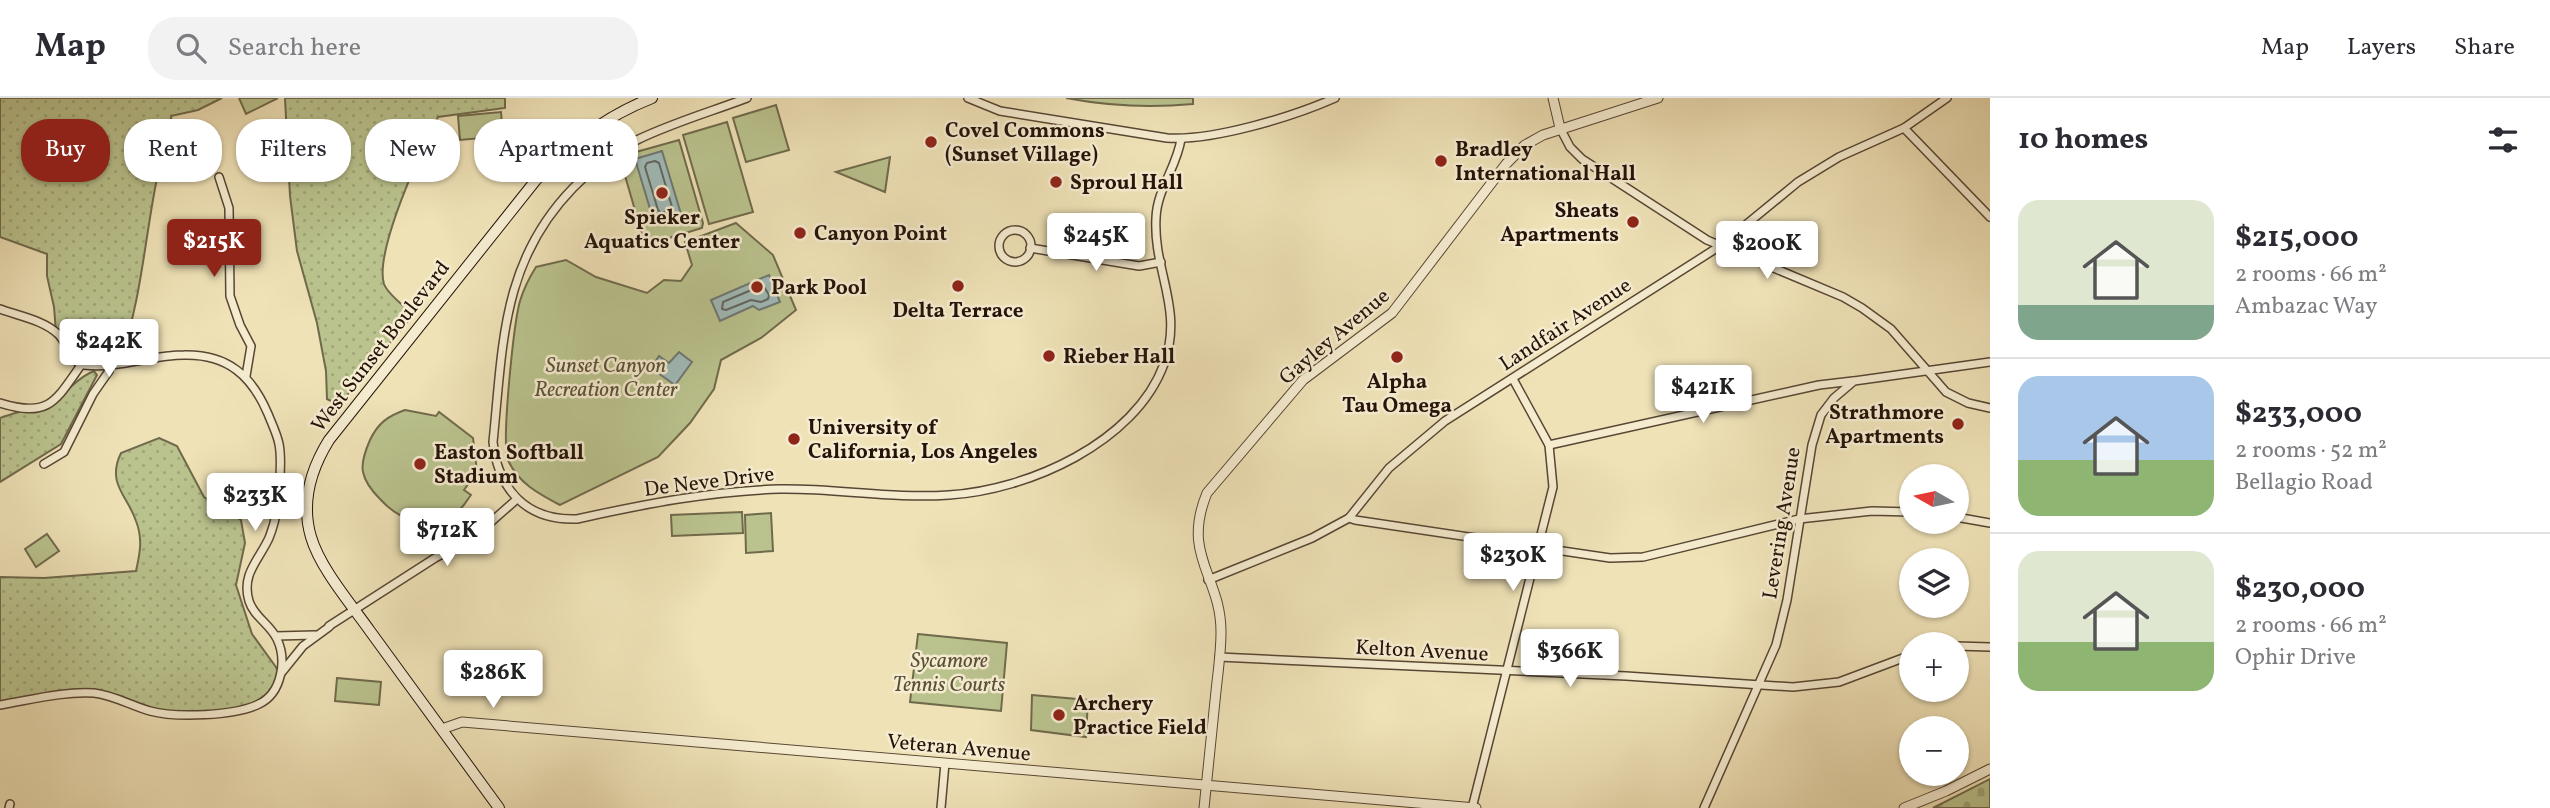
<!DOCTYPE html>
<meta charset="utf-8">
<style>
body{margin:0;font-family:Vollkorn,serif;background:#f2f2f3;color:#2b2b33;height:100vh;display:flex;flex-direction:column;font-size:26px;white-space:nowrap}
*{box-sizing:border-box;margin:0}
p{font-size:23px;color:#7c7c81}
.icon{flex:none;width:38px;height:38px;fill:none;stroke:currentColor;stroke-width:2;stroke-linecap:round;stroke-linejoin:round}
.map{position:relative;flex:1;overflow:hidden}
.panel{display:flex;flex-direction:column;background:#fff;width:560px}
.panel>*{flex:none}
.hud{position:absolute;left:21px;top:21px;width:665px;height:63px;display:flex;gap:14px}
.needle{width:46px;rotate:279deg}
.controls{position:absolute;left:1899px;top:366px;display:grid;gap:14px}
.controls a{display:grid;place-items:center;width:70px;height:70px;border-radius:50%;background:#fff;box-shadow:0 2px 5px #0004;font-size:35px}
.price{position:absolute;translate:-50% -60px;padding:0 16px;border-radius:7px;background:#fff;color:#222;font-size:23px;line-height:46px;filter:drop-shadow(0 2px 4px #0008)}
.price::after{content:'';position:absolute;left:50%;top:42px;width:21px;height:16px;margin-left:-10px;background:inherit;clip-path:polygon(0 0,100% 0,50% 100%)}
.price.selected{background:#8f2418;color:#fff}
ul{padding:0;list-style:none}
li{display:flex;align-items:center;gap:21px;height:175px;padding:0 28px}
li+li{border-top:2px solid #e1e1e2}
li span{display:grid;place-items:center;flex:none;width:196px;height:140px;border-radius:21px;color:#555}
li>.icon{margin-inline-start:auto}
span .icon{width:84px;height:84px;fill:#fffc;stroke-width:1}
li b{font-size:30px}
h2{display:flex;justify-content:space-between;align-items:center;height:84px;padding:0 28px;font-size:30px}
.tag{padding:0 24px;border-radius:28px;background:#fff;box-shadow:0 2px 5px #0004;font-size:24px;line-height:63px}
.tag.selected{background:#8f2418;color:#fff}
header{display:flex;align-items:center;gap:42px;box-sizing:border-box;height:98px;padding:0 35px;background:#fff;border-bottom:2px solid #e1e1e2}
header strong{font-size:33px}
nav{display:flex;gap:38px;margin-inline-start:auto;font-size:24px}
.search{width:490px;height:63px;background:#f2f2f3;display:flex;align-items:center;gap:18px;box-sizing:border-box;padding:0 24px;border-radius:28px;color:#7c7c81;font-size:26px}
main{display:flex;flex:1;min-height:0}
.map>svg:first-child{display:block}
.grass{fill:url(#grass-dots);stroke:#706a4c;stroke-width:2}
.cemetery{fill:url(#cemetery-stones);stroke:#706a4c;stroke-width:2}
.green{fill:#bac38e;stroke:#706a4c;stroke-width:2}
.water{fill:#9fbbb9;stroke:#6e7773;stroke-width:2}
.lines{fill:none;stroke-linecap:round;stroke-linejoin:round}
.shore{stroke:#626661;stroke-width:2}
.minor-casing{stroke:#584634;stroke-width:10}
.tertiary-casing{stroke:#584634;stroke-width:11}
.secondary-casing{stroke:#251209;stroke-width:12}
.minor{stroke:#f5ecd0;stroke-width:7}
.tertiary{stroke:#f5ecd0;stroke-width:9}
.secondary{stroke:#f5ecd0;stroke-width:10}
.poi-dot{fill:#8f2418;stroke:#f5ecd0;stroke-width:2.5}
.labels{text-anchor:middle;stroke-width:5;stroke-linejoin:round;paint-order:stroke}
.poi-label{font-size:21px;font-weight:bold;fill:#251209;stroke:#f5ecd0;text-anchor:start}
.street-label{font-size:21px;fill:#251209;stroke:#f5ecd0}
.park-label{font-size:21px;font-style:italic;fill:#595038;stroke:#f5ecd0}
</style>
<header>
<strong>Map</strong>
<div class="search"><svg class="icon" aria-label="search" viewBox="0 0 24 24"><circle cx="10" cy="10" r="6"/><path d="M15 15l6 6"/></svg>Search here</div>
<nav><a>Map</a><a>Layers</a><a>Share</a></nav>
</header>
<main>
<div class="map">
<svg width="1990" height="710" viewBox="0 0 1990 710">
<defs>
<pattern id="grass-dots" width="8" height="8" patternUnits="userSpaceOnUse" patternTransform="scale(1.75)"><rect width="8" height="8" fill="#bac38e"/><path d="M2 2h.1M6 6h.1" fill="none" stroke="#a0a679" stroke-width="1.8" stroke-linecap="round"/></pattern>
<pattern id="cemetery-stones" width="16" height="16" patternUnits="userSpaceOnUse" patternTransform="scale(1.75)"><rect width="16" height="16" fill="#bac38e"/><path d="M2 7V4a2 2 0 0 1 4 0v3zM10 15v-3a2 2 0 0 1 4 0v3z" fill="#a0a679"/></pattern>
</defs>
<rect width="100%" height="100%" fill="#efe2b7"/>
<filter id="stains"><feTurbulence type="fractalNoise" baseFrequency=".00286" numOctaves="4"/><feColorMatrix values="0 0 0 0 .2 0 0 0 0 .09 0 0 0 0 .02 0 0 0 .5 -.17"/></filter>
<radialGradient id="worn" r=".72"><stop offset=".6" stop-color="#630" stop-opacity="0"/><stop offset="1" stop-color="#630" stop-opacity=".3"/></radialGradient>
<g class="grass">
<path d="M0 0H222L198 12 171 18C173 37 162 56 158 75 145 137 142 199 121 259L76 264 56 234 54 209 47 178V156L0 139Z"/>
<path d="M285 0H505V10L438 19C422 50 374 154 384 186 388 197 405 208 413 217L339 307 327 301 326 273 317 225 297 153 290 98Z"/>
<path d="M94 273 97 277 61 346 0 384V320C19 313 40 310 58 299 71 291 78 279 94 273Z"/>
<path d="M159 340 177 348 204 399 241 422 245 445 236 487 252 536 281 576 273 594 249 610 169 617 92 595 0 607V479L44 480 136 473C140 455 143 441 136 423 128 398 106 386 121 355Z"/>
</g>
<polygon class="cemetery" points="1990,681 1990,710 1933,710"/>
<g class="green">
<polygon points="239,0 278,0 246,16"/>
<path d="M1066 0H1193V6C1150 10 1108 8 1066 0Z"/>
<polygon points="776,7 789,52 746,64 733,20"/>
<polygon points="501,14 503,38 460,42 458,18"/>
<polygon points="727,24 753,114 709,126 683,37"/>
<polygon points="679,42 703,125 702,130 659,143 644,143 621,64 629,56"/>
<polygon points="890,59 885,94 836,74"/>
<path d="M736 125 773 157 796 212 761 240 721 262 714 291 690 325 658 359 560 407C539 396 518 385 508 362 501 345 514 224 520 203 524 190 529 180 536 169L566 162 596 179 647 195 664 182 681 183 692 167 685 144Z"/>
<path d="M405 312 436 318 439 314 473 340 477 374 464 392 471 397C467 402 463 410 457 414 429 432 402 425 380 401 373 394 365 384 363 374 361 364 366 351 370 342 378 325 388 318 405 312Z"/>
<polygon points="742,414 743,435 672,438 671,417"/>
<polygon points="771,415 773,453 746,455 745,417"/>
<polygon points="47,436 59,453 36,469 25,451"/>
<polygon points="918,536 1007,545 1001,613 910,604"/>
<polygon points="337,580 381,584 379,607 335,603"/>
<polygon points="1032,597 1088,602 1086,639 1031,632"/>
</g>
<g class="water">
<polygon points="662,53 681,116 654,124 635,61"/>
<polygon points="769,177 780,204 759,212 753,208 720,223 711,202"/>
<polygon points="679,254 692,264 675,287 651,270 659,258 669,265"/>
</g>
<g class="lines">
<g class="shore">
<polygon points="655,63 659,65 672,109 670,112 661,115 658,112 645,69 647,65"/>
<polygon points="763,187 769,197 768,201 761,204 751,202 726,212 722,211 723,204"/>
</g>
<g class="minor-casing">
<g id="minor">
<path d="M747 0C710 14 672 25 637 42 613 54 592 71 573 90 501 164 503 248 493 344 498 392 527 423 577 421 644 406 712 393 780 391 836 390 893 401 949 397 1028 392 1135 345 1164 266 1184 211 1153 173 1156 120 1157 91 1177 69 1181 41"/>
<path d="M968 0 1000 13 1167 40C1213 43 1292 19 1335 0"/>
<polyline points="1560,30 1570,49 1582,61 1707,142 1843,199 1862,210 1891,231 1946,294 1968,305 1990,310"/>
<polyline points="1904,30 1990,119"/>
<polyline points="219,79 229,110 230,198 240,227 251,248 246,278"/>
<circle cx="1015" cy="148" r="16"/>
<polyline points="1030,150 1139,168 1161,164"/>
<path d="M0 211C19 218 43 222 58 236 67 244 71 266 84 267 118 271 151 257 184 257 228 256 252 278 268 316 272 326 277 336 279 346 282 361 280 378 279 394 278 409 275 425 269 440 259 462 241 476 249 503 254 519 270 526 277 541 287 562 282 595 259 606 235 618 176 620 150 613 132 608 113 597 94 595 64 593 30 602 0 607"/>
<path d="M0 305C49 320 55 304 81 267"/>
<polyline points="1549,347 1819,287 1853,283"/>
<polyline points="44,366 64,354 93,296 109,273 110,267"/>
<polyline points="1956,419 1990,425"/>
<polyline points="1349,420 1355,422 1610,460 1643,459 1799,421 1872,413 1911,414"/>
<polyline points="1208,482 1312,440 1349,420 1389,370 1445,323 1720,148 1798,84 1839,59 1904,30 1947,0"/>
<polyline points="329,528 435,460 474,439 517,401"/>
<polyline points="276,538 315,537"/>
<polyline points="1956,548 1990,549"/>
<polyline points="1219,559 1626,578 1793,589 1839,584 1911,557"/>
<polyline points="282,574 303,548 329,529"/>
<polyline points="9,710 10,706"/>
<polyline points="941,710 945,665"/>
<polyline points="1472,710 1553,389 1549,347 1513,281"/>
<polyline points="1704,710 1776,547 1787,502 1812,347 1821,317 1834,300 1854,283 1990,264"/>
</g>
</g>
<g class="tertiary-casing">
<g id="tertiary">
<polyline points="1553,0 1560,30"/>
<polyline points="442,631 462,624 1476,710"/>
<path d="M1204 710C1208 671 1212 632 1216 593 1218 574 1221 554 1221 534 1221 478 1181 458 1207 395L1303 282 1392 215 1506 66 1525 47 1543 37 1658 0"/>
<polyline points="1904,710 1946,693 1990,671"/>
</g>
</g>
<g class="secondary-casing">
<path id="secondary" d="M499 710C456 651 413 592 370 533 351 506 320 470 311 439 301 405 311 371 329 342L536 82C570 45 606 18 652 0"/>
</g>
<use href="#minor" class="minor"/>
<use href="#tertiary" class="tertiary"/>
<use href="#secondary" class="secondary"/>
</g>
<g class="poi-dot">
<circle cx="931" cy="44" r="7"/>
<circle cx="1441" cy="63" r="7"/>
<circle cx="1056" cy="84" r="7"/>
<circle cx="662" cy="95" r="7"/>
<circle cx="1633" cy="124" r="7"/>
<circle cx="800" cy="135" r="7"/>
<circle cx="958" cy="188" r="7"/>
<circle cx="757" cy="189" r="7"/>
<circle cx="1049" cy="258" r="7"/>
<circle cx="1397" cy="259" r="7"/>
<circle cx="1958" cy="326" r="7"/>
<circle cx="794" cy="341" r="7"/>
<circle cx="420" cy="366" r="7"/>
<circle cx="1059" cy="617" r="7"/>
</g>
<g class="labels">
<g class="poi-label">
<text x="945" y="39">Covel Commons<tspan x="945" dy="24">(Sunset Village)</tspan></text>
<text x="1455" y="58">Bradley<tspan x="1455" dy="24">International Hall</tspan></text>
<text x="1070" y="91">Sproul Hall</text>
<text x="1619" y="119" text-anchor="end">Sheats<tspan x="1619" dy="24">Apartments</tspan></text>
<text x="662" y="126" text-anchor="middle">Spieker<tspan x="662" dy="24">Aquatics Center</tspan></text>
<text x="814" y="142">Canyon Point</text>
<text x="771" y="196">Park Pool</text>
<text x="958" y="219" text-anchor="middle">Delta Terrace</text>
<text x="1063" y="265">Rieber Hall</text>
<text x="1397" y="290" text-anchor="middle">Alpha<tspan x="1397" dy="24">Tau Omega</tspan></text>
<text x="1944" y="321" text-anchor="end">Strathmore<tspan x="1944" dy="24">Apartments</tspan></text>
<text x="808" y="336">University of<tspan x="808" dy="24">California, Los Angeles</tspan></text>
<text x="434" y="361">Easton Softball<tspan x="434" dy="24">Stadium</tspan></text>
<text x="1073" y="612">Archery<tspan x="1073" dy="24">Practice Field</tspan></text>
</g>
<g class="street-label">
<text transform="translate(1565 226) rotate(-33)" y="7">Landfair Avenue</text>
<text transform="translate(1334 238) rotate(-40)" y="7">Gayley Avenue</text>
<text transform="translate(380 248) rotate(-52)" y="7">West Sunset Boulevard</text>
<text transform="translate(709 383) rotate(-7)" y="7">De Neve Drive</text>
<text transform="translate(1781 425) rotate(-81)" y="7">Levering Avenue</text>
<text transform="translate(1422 552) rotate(3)" y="7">Kelton Avenue</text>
<text transform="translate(959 649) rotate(5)" y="7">Veteran Avenue</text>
</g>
<g class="park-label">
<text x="606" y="274">Sunset Canyon<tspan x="606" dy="24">Recreation Center</tspan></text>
<text x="949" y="569">Sycamore<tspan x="949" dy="24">Tennis Courts</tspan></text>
</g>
</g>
<rect width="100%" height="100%" filter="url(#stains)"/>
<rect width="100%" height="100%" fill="url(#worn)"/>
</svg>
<div class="controls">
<a><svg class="needle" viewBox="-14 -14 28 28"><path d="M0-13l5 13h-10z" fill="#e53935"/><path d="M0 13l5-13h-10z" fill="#7c7c81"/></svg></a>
<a><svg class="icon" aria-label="layers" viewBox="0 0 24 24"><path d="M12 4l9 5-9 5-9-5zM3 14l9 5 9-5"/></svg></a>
<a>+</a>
<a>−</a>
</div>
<b class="price" style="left:1096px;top:175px">$245K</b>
<b class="price selected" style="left:214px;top:181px">$215K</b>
<b class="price" style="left:1767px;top:183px">$200K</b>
<b class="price" style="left:109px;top:281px">$242K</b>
<b class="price" style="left:1703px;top:327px">$421K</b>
<b class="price" style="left:255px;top:435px">$233K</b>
<b class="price" style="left:447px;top:470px">$712K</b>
<b class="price" style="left:1513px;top:495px">$230K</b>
<b class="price" style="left:1570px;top:591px">$366K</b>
<b class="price" style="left:493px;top:612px">$286K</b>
<div class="hud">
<a class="tag selected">Buy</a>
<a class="tag">Rent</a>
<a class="tag">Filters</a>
<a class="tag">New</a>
<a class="tag">Apartment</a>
</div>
</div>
<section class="panel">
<h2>10 homes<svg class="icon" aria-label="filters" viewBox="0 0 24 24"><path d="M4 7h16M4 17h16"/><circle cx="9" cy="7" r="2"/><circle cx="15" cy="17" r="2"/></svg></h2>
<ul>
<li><span style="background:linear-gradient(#dfe7d0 75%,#7fa58c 0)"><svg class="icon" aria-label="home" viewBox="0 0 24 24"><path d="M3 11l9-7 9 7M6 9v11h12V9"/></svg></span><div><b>$215,000</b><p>2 rooms · 66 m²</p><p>Ambazac Way</p></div></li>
<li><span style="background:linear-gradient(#a9c7e8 60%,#8fb573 0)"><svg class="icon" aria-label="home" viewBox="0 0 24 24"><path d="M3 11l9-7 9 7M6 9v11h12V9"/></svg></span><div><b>$233,000</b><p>2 rooms · 52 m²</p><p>Bellagio Road</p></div></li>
<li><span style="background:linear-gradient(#dfe7d0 65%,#8fb573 0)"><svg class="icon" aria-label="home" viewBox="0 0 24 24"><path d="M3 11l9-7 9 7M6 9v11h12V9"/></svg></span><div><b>$230,000</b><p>2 rooms · 66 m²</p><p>Ophir Drive</p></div></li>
</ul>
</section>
</main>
